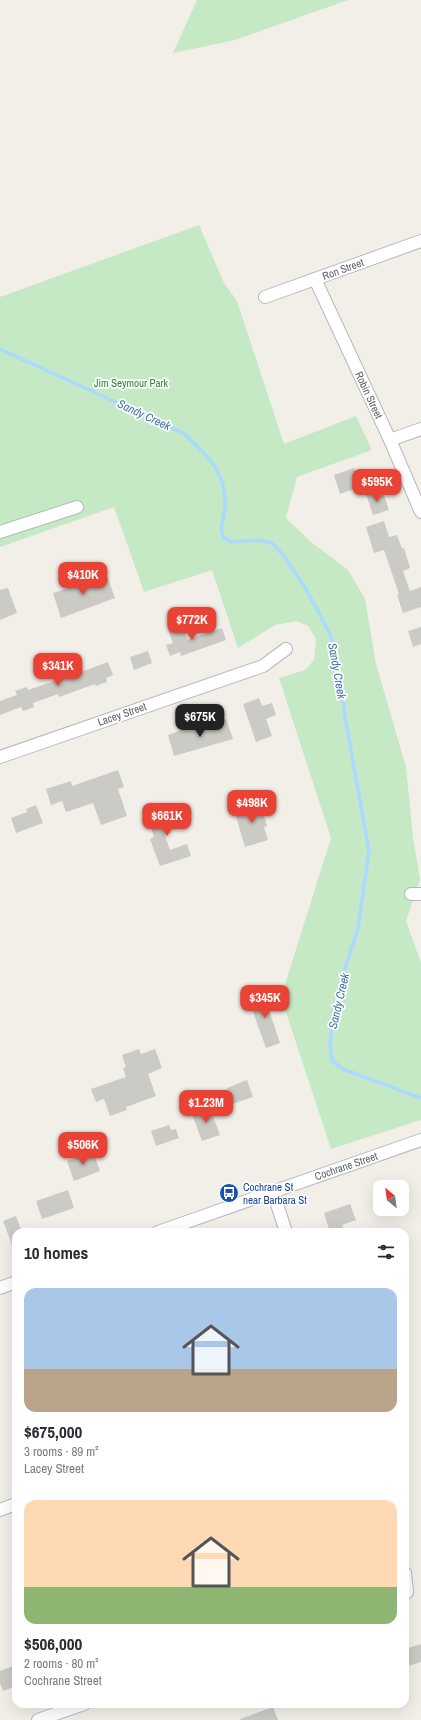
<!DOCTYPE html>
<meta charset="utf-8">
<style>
body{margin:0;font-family:"Archivo Narrow",sans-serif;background:#f7f7f7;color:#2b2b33;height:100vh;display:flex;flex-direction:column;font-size:15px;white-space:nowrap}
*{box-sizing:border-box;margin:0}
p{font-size:13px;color:#7c7c81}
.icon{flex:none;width:22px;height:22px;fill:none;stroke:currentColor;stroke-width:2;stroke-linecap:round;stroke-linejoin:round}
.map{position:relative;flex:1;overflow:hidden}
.drawer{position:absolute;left:12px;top:1228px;width:397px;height:480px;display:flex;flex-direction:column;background:#fff;border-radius:12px;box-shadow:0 4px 16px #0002}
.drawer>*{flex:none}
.needle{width:26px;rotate:331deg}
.tools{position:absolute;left:373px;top:1180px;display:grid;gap:8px}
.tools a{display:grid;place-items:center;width:36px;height:36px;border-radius:8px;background:#fff;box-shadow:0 4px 16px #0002;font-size:20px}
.price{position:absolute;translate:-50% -34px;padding:0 9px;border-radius:8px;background:#ea4335;color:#fff;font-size:13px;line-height:26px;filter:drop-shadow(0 1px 2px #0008)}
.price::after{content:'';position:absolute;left:50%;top:24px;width:12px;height:9px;margin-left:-6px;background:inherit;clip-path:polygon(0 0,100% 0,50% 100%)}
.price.current{background:#222;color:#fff}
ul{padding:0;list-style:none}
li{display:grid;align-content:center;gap:8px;height:212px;padding:0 12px}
li span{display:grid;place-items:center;height:124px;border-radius:12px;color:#555}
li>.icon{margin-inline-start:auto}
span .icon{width:72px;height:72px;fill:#fffc;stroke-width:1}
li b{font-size:17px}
h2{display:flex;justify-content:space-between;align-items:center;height:48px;padding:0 12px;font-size:17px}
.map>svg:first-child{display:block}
.green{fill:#c5e8c5}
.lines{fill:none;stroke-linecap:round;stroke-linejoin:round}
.stream{stroke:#aadaff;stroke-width:3.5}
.building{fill:#cccac5}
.minor-casing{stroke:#b5b8bc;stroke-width:14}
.minor{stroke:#fff;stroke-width:12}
.labels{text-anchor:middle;stroke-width:3.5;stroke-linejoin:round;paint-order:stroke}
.street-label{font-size:11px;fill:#5f6368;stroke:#fff}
.park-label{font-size:11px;fill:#348238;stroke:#fff}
.transit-label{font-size:11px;fill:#164399;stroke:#fff;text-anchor:start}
.water-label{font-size:12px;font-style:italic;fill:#4174aa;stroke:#fff}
</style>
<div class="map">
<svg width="421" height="1720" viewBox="0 0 421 1720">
<rect width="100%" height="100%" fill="#f1efe8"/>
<g class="green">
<polygon points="197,0 348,0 235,40 173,53"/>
<polygon points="199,225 224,283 237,301 284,444 356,416 372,450 297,477 286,518 311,542 348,570 365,599 376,664 406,767 413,837 420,879 406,921 421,963 421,1120 331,1149 281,997 331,838 279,678 305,670 314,660 316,639 308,626 297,621 275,625 238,648 212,570 144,592 114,507 0,547 0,297"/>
</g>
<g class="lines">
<path class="stream" d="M0 349 183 433C207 455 227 472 225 507 224 520 219 525 223 537L231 542 259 540 272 543 283 555 306 589 331 636 343 698 345 717 369 851 358 928 344 971 334 1009 330 1044 332 1061 343 1069 421 1098"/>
</g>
<g class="building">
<polygon points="354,468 360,487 340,494 334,475"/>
<polygon points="378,490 380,496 384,495 389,510 373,515 366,494"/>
<polygon points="384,521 389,537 397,535 402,549 404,548 410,568 403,571 410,591 421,587 421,607 403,613 397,595 399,594 384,550 374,553 366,527"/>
<polygon points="107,576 115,598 61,618 53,593"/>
<polygon points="8,588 17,613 0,620 0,590"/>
<polygon points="182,625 187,640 222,628 226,640 181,656 180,652 170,656 166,645 173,643 168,630"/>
<polygon points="421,627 421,644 413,647 408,631"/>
<polygon points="148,651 152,663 134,670 130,657"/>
<polygon points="108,662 113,675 106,678 107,682 96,686 95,684 59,697 58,694 33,703 34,707 23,711 21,707 0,715 0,701 17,695 15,691 27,687 28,690 66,677 63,668 78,663 81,672"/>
<polygon points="259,698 262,706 272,703 276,715 266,719 272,736 256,742 243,704"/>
<polygon points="226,719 233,739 174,756 168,735 185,729 186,731 197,727 197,729"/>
<polygon points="118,770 124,787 118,789 127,816 101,825 93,803 66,812 62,801 51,805 46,789 71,781 72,786"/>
<polygon points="260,802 267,826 264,827 268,840 245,847 234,810"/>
<polygon points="36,805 43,823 16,833 11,818 27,812 26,809"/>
<polygon points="181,808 186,822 163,830 170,850 187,844 191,856 160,866 150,839 154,837 148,819"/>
<polygon points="262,992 265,1000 272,998 275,1008 269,1010 280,1043 266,1048 248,998"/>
<polygon points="139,1049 141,1054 155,1049 162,1068 148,1074 156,1096 126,1107 127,1110 110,1116 104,1099 96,1102 91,1089 126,1077 123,1068 126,1067 122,1055"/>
<polygon points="247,1080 253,1097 232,1104 227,1088"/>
<polygon points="210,1108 220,1135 202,1141 192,1114"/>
<polygon points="169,1125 171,1130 176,1129 179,1138 156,1146 151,1131"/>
<polygon points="93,1152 100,1171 74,1181 67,1161"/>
<polygon points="68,1190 74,1208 42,1219 36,1201"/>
<polygon points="350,1204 356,1220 342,1225 344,1232 330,1232 324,1213"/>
<polygon points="16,1216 22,1232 16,1232 15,1253 3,1221"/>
<polygon points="421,1644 421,1662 405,1667 405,1649"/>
<polygon points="16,1665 16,1686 3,1691 0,1683 0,1671"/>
<polygon points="273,1707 278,1720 241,1720 240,1719"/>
</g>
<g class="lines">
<g class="minor-casing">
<g id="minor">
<polyline points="315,279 390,440 421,512"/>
<polyline points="265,297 421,241"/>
<polyline points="390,440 421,429"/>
<polyline points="0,532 77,507"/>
<polyline points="0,757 263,666 286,649"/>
<polyline points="411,894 421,894"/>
<polyline points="273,1192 286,1232"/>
<polyline points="158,1232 421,1140"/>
<polyline points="0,1288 16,1282"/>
<polyline points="0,1510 16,1504"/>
<polyline points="405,1573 407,1592 405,1593"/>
<polyline points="38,1720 84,1704"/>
</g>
</g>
<use href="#minor" class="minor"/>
</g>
<defs>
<g id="bus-disc" transform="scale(1)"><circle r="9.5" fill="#1a4fb4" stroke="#fff"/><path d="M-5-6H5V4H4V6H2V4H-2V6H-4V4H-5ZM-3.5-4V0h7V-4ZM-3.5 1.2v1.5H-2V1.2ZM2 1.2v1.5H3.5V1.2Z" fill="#fff"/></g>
</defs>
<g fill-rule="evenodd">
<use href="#bus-disc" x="229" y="1193"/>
</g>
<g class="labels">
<g class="street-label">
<text transform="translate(343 269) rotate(-20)" y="4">Ron Street</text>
<text transform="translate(369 395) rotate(65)" y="4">Robin Street</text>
<text transform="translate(122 714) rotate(-19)" y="4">Lacey Street</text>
<text transform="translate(346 1166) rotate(-19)" y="4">Cochrane Street</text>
</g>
<g class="park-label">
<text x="131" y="387">Jim Seymour Park</text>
</g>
<g class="transit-label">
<text x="243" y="1191">Cochrane St<tspan x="243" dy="13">near Barbara St</tspan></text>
</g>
<g class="water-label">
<text transform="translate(144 415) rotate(25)" y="4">Sandy Creek</text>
<text transform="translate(337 671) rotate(80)" y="4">Sandy Creek</text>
<text transform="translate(339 1001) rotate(-77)" y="4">Sandy Creek</text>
</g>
</g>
</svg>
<div class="tools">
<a><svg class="needle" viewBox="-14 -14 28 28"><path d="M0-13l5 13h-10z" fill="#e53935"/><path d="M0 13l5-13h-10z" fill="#7c7c81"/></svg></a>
</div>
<b class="price" style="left:377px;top:503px">$595K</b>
<b class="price" style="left:83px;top:596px">$410K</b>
<b class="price" style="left:192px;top:641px">$772K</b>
<b class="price" style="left:58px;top:687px">$341K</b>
<b class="price current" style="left:200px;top:738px">$675K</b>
<b class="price" style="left:252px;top:824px">$498K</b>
<b class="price" style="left:167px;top:837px">$661K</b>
<b class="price" style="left:265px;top:1019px">$345K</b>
<b class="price" style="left:206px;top:1124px">$1.23M</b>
<b class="price" style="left:83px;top:1166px">$506K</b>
<section class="drawer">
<h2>10 homes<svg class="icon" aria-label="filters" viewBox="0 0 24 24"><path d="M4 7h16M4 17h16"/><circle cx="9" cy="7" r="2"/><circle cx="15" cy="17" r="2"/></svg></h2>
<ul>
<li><span style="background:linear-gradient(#a9c7e8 65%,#b9a48a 0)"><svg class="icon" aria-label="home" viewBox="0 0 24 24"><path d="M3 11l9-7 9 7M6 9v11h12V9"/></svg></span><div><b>$675,000</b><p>3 rooms · 89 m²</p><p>Lacey Street</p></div></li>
<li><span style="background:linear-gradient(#ffd9b3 70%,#8fb573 0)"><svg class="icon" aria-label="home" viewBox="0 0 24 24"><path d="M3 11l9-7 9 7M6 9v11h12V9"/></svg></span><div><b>$506,000</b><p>2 rooms · 80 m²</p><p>Cochrane Street</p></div></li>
</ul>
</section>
</div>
